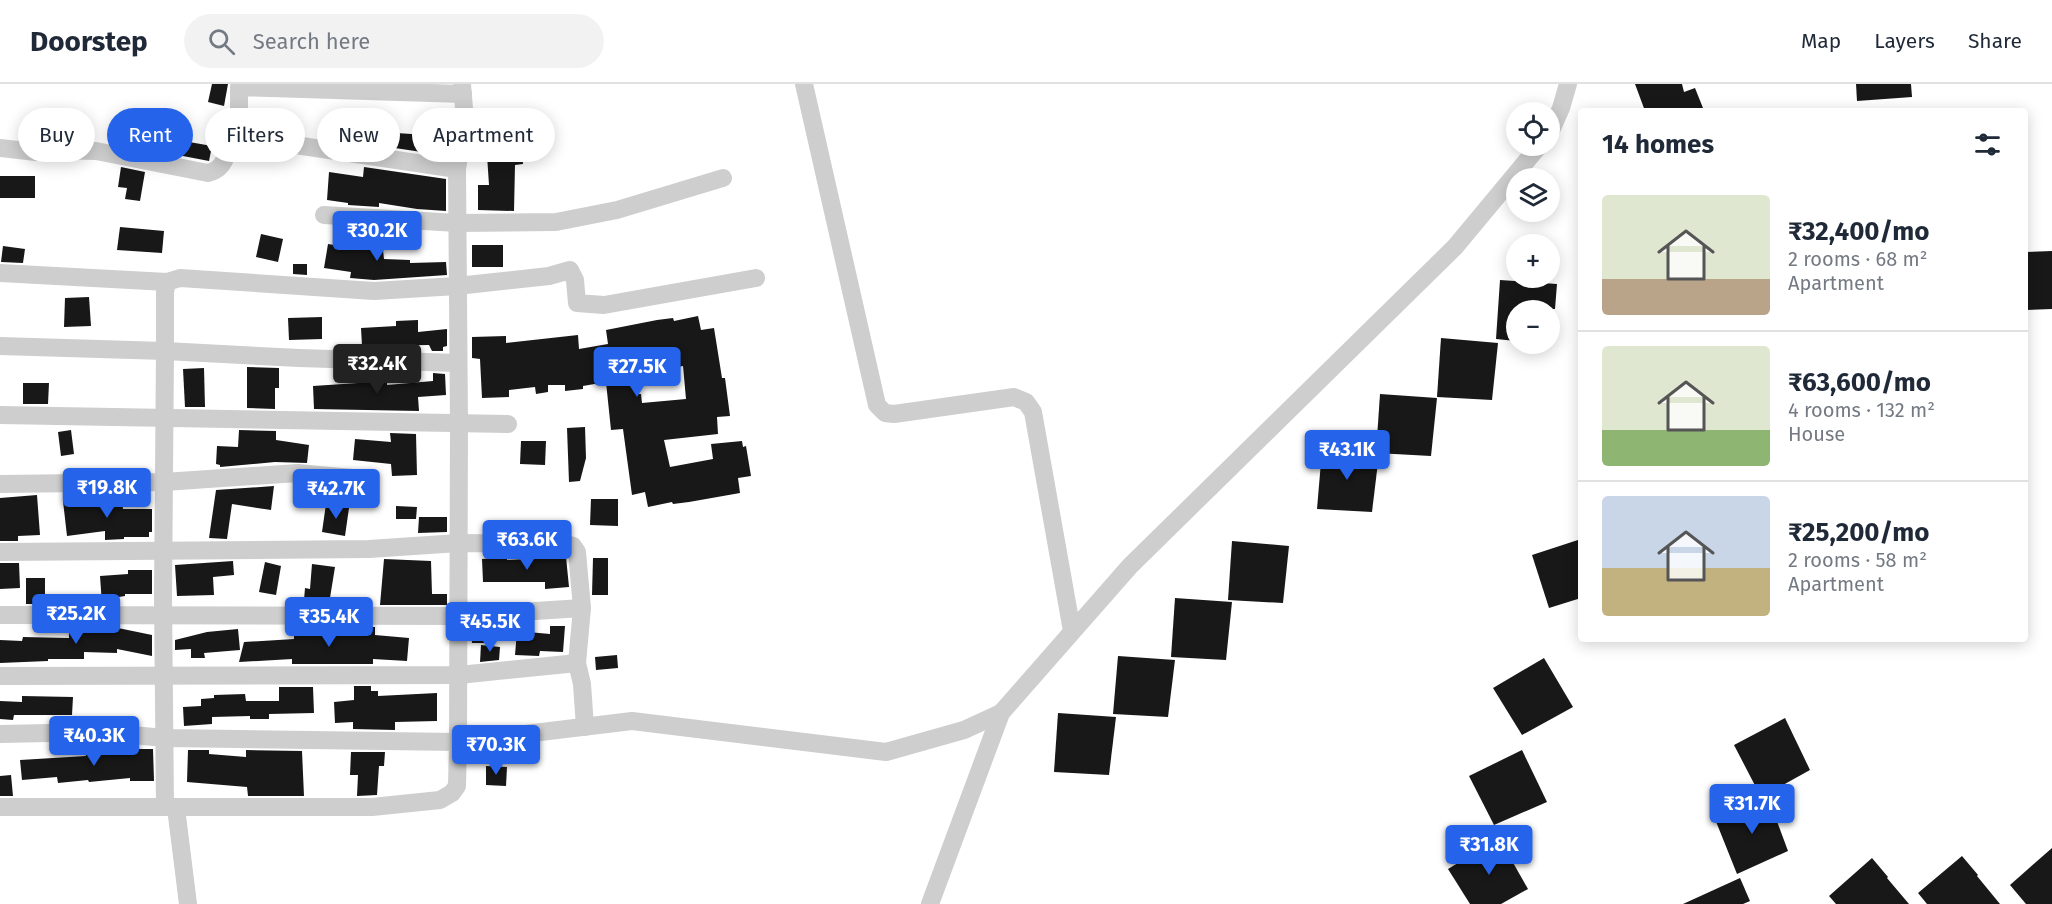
<!DOCTYPE html>
<meta charset="utf-8">
<style>
body{margin:0;font-family:"Fira Sans",sans-serif;background:#f2f2f3;color:#1f2937;height:100vh;display:flex;flex-direction:column;font-size:22px;white-space:nowrap}
*{box-sizing:border-box;margin:0}
p{font-size:20px;color:#747a83}
.icon{flex:none;width:33px;height:33px;fill:none;stroke:currentColor;stroke-width:2;stroke-linecap:round;stroke-linejoin:round}
.map{position:relative;flex:1;overflow:hidden}
.details{position:absolute;left:1578px;top:24px;width:450px;height:534px;display:flex;flex-direction:column;background:#fff;border-radius:6px;box-shadow:0 3px 15px #0003}
.details>*{flex:none}
.hud{position:absolute;left:18px;top:24px;width:570px;height:54px;display:flex;gap:12px}
.fabs{position:absolute;left:1506px;top:18px;display:grid;gap:12px}
.fabs a{display:grid;place-items:center;width:54px;height:54px;border-radius:50%;background:#fff;box-shadow:0 3px 15px #0003;font-size:30px}
.price{position:absolute;translate:-50% -51px;padding:0 14px;border-radius:6px;background:#2563eb;color:#fff;font-size:20px;line-height:39px;filter:drop-shadow(0 2px 3px #0008)}
.price::after{content:'';position:absolute;left:50%;top:36px;width:18px;height:14px;margin-left:-9px;background:inherit;clip-path:polygon(0 0,100% 0,50% 100%)}
.price.active{background:#222;color:#fff}
ul{padding:0;list-style:none}
li{display:flex;align-items:center;gap:18px;height:150px;padding:0 24px}
li+li{border-top:2px solid #e0e1e3}
li span{display:grid;place-items:center;flex:none;width:168px;height:120px;border-radius:6px;color:#555}
li>.icon{margin-inline-start:auto}
span .icon{width:72px;height:72px;fill:#fffc;stroke-width:1}
li b{font-size:26px}
h2{display:flex;justify-content:space-between;align-items:center;height:72px;padding:0 24px;font-size:26px}
.tag{padding:0 21px;border-radius:27px;background:#fff;box-shadow:0 3px 15px #0003;font-size:21px;line-height:54px}
.tag.active{background:#2563eb;color:#fff}
header{display:flex;align-items:center;gap:36px;box-sizing:border-box;height:84px;padding:0 30px;background:#fff;border-bottom:2px solid #e0e1e3}
header strong{font-size:28px}
nav{display:flex;gap:33px;margin-inline-start:auto;font-size:21px}
.search{width:420px;height:54px;background:#f2f2f3;display:flex;align-items:center;gap:15px;box-sizing:border-box;padding:0 21px;border-radius:33px;color:#747a83;font-size:22px}
.map>svg:first-child{display:block}
.building{fill:#181818;fill-rule:evenodd}
.lines{fill:none;stroke-linecap:round;stroke-linejoin:round}
.minor{stroke:#cecece;stroke-width:18}
</style>
<header>
<strong>Doorstep</strong>
<div class="search"><svg class="icon" aria-label="search" viewBox="0 0 24 24"><circle cx="10" cy="10" r="6"/><path d="M15 15l6 6"/></svg>Search here</div>
<nav><a>Map</a><a>Layers</a><a>Share</a></nav>
</header>
<div class="map">
<svg width="2052" height="820" viewBox="0 0 2052 820">
<rect width="100%" height="100%" fill="#fff"/>
<g class="building">
<polygon points="212,0 228,0 224,22 208,18"/>
<polygon points="1635,0 1682,0 1684,8 1695,4 1703,24 1694,27 1645,27"/>
<polygon points="1856,0 1911,0 1912,13 1857,17"/>
<polygon points="355,26 377,29 374,53 351,50"/>
<polygon points="61,30 91,38 86,55 79,53 78,55 65,55 66,49 56,46"/>
<polygon points="427,30 443,30 443,48 452,49 448,72 395,64 396,49 427,51"/>
<polygon points="521,46 523,80 515,81 514,127 478,126 478,101 489,101 487,71 481,71 480,49"/>
<polygon points="143,49 172,53 172,55 212,62 209,77 141,64"/>
<polygon points="121,83 145,88 140,117 125,115 127,104 118,103"/>
<polygon points="364,83 446,95 446,127 417,125 379,119 379,123 348,121 348,119 327,116 329,88 363,93"/>
<rect x="0" y="92" width="35" height="22"/>
<polygon points="120,143 164,147 162,169 117,166"/>
<polygon points="381,147 384,175 410,176 410,179 446,178 447,191 374,196 350,194 351,188 324,184 328,160 353,164 353,156"/>
<polygon points="261,150 283,155 278,178 256,173"/>
<rect x="472" y="161" width="31" height="22"/>
<polygon points="3,162 25,165 23,179 1,178"/>
<polygon points="2052,167 2052,225 2025,226 2025,168"/>
<polygon points="293,180 307,180 307,191 293,190"/>
<polygon points="1500,196 1557,200 1555,225 1516,226 1516,257 1496,255"/>
<polygon points="89,213 91,242 64,243 65,214"/>
<path d="M698 232 701 246 714 244 722 294H725L730 332 717 333 718 350 664 356 670 383 713 375 711 360 742 357 743 363 746 362 751 392 738 394 740 409 689 418 673 420 672 418 648 423 645 408 632 411 623 345 611 346 606 298 583 302V305L565 307V301H548V308L536 310 535 303 509 306V313L482 314 480 275 472 274V253L506 252V259L578 251 579 265 608 260 606 246 657 236 673 234 674 237ZM676 272 678 283 683 282 686 315 642 319 641 310H637L633 280Z"/>
<polygon points="322,233 322,255 289,256 288,234"/>
<polygon points="418,236 418,248 447,245 447,262 443,263 443,267 432,267 429,261 362,262 361,244 396,242 396,237"/>
<polygon points="1441,254 1498,259 1492,316 1437,313"/>
<polygon points="247,283 279,284 279,304 275,304 275,325 247,324"/>
<polygon points="204,284 205,323 185,323 183,285"/>
<polygon points="433,289 445,290 446,311 418,313 419,327 314,325 313,302 358,299 358,296 387,297 387,301 433,297"/>
<polygon points="23,299 49,299 48,320 23,320"/>
<polygon points="1380,310 1437,314 1431,372 1376,369"/>
<polygon points="585,343 586,374 580,397 569,398 567,344"/>
<polygon points="71,346 74,370 61,372 58,348"/>
<polygon points="239,346 276,347 276,356 309,361 307,379 275,378 220,383 220,381 216,380 217,362 238,363"/>
<polygon points="390,349 416,350 417,391 392,392 391,380 353,376 355,355 391,358"/>
<polygon points="521,357 546,357 545,381 520,380"/>
<polygon points="1322,366 1379,370 1372,428 1317,425"/>
<polygon points="274,402 271,426 232,420 227,455 209,454 216,406"/>
<polygon points="37,411 40,451 18,452 18,457 0,457 0,414"/>
<polygon points="87,414 88,419 122,416 123,425 152,425 152,448 149,448 149,453 124,453 124,455 105,456 105,447 67,452 63,417"/>
<polygon points="591,415 618,415 618,442 590,441"/>
<polygon points="326,420 349,424 345,452 322,448"/>
<polygon points="396,422 417,423 416,435 396,435"/>
<polygon points="419,433 447,433 447,448 418,449"/>
<polygon points="1581,455 1581,514 1549,524 1532,471"/>
<polygon points="1232,457 1289,462 1283,519 1228,516"/>
<polygon points="507,473 507,476 566,473 569,503 545,505 545,498 483,498 482,475"/>
<polygon points="593,474 608,474 608,511 592,511"/>
<polygon points="384,475 431,477 432,510 447,510 447,521 380,521"/>
<polygon points="233,477 234,491 213,493 214,511 177,512 175,481"/>
<polygon points="265,478 281,482 276,511 259,508"/>
<polygon points="0,479 19,479 20,504 0,505"/>
<polygon points="312,480 335,483 329,520 313,520 314,518 304,516 305,504 310,505"/>
<polygon points="128,486 152,486 152,510 125,510 125,512 119,513 119,520 102,520 100,492 128,490"/>
<rect x="26" y="494" width="19" height="26"/>
<polygon points="1175,514 1232,518 1226,576 1171,573"/>
<polygon points="491,541 491,559 472,559 471,542"/>
<polygon points="91,542 118,543 118,544 152,551 152,572 117,565 117,569 84,568 84,575 48,575 48,577 0,579 0,556 22,557 23,553 69,554 69,546 91,546"/>
<polygon points="550,542 565,542 563,568 540,567 539,572 515,571 517,547 550,550"/>
<polygon points="294,543 321,544 321,547 359,548 360,543 375,543 375,551 409,554 407,577 373,575 373,580 292,580 292,575 239,578 244,558 294,555"/>
<polygon points="238,545 240,566 204,569 205,574 191,574 191,565 175,566 175,556 207,548"/>
<polygon points="481,561 500,563 499,576 480,578"/>
<polygon points="617,571 618,584 596,586 595,573"/>
<polygon points="1118,572 1175,576 1168,633 1113,630"/>
<polygon points="1544,574 1573,623 1522,651 1493,604"/>
<polygon points="354,602 371,602 371,607 378,607 378,612 437,609 437,637 395,638 395,646 353,645 353,638 335,639 334,618 354,616"/>
<polygon points="279,603 313,603 314,629 269,630 269,635 250,635 250,632 212,633 212,640 184,642 183,623 201,622 201,615 214,614 214,611 245,610 246,617 279,617"/>
<polygon points="22,612 73,613 72,631 14,631 13,636 0,635 0,617 22,618"/>
<polygon points="1058,629 1116,633 1109,691 1054,688"/>
<polygon points="1785,634 1810,686 1761,713 1734,661"/>
<polygon points="114,665 153,665 154,697 130,697 130,694 89,698 88,696 58,699 57,693 22,696 20,676 86,672 85,668"/>
<polygon points="188,666 209,666 209,670 246,673 246,666 302,667 304,712 248,712 247,703 187,698"/>
<polygon points="1522,666 1547,718 1494,741 1469,692"/>
<polygon points="351,668 385,668 384,682 379,682 377,711 357,712 358,691 350,691"/>
<polygon points="486,682 507,683 506,702 486,701"/>
<polygon points="11,691 13,712 0,712 0,692"/>
<polygon points="1768,713 1788,767 1737,790 1715,735"/>
<polygon points="1499,754 1528,805 1501,820 1470,820 1448,785"/>
<polygon points="2052,764 2052,820 2026,820 2010,801"/>
<polygon points="1962,772 1978,791 1977,792 2000,820 1927,820 1918,809"/>
<polygon points="1872,774 1888,793 1887,794 1909,820 1836,820 1829,812"/>
<polygon points="1740,794 1750,817 1743,820 1683,820"/>
</g>
<g class="lines">
<g class="minor">
<polyline points="804,0 877,321 885,329 894,330 1014,313 1026,318 1033,328 1072,547"/>
<polyline points="1550,49 1561,24 1568,0"/>
<polyline points="239,56 239,3 463,10"/>
<path d="M0 64 36 68 52 66 96 67 208 89C230 84 223 63 238 57 242 55 249 56 254 55L457 85 459 340 458 658 632 637 886 668 964 646 1001 629"/>
<polyline points="457,85 465,37 462,0"/>
<polyline points="324,131 457,139 556,138 617,126 723,94"/>
<polyline points="0,189 167,198 180,194 374,207 457,202 549,192 570,186 575,196 577,219 604,221 756,194"/>
<polyline points="167,198 165,208 165,267 299,274 458,279"/>
<polyline points="0,262 165,267 163,513 165,723"/>
<polyline points="0,331 508,340"/>
<polyline points="0,400 164,398 298,389 352,394"/>
<polyline points="0,468 369,465 459,459 566,460 573,462 577,468 582,524 577,579 582,600 585,643"/>
<polyline points="0,531 459,532 582,524"/>
<polyline points="0,592 459,591 577,579"/>
<polyline points="0,650 99,648 165,654 458,658 457,702 452,709 440,716 372,723 0,723"/>
<polyline points="176,724 188,820"/>
<polyline points="930,820 1001,629 1130,482 1455,163 1539,62"/>
</g>
</g>
</svg>
<div class="fabs">
<a><svg class="icon" aria-label="locate" viewBox="0 0 24 24"><circle cx="12" cy="12" r="6"/><path d="M12 2v4M12 18v4M2 12h4M18 12h4"/></svg></a>
<a><svg class="icon" aria-label="layers" viewBox="0 0 24 24"><path d="M12 4l9 5-9 5-9-5zM3 14l9 5 9-5"/></svg></a>
<a>+</a>
<a>−</a>
</div>
<b class="price" style="left:377px;top:178px">₹30.2K</b>
<b class="price active" style="left:377px;top:311px">₹32.4K</b>
<b class="price" style="left:637px;top:314px">₹27.5K</b>
<b class="price" style="left:1347px;top:397px">₹43.1K</b>
<b class="price" style="left:107px;top:435px">₹19.8K</b>
<b class="price" style="left:336px;top:436px">₹42.7K</b>
<b class="price" style="left:527px;top:487px">₹63.6K</b>
<b class="price" style="left:76px;top:561px">₹25.2K</b>
<b class="price" style="left:329px;top:564px">₹35.4K</b>
<b class="price" style="left:490px;top:569px">₹45.5K</b>
<b class="price" style="left:94px;top:683px">₹40.3K</b>
<b class="price" style="left:496px;top:692px">₹70.3K</b>
<b class="price" style="left:1752px;top:751px">₹31.7K</b>
<b class="price" style="left:1489px;top:792px">₹31.8K</b>
<div class="hud">
<a class="tag">Buy</a>
<a class="tag active">Rent</a>
<a class="tag">Filters</a>
<a class="tag">New</a>
<a class="tag">Apartment</a>
</div>
<section class="details">
<h2>14 homes<svg class="icon" aria-label="filters" viewBox="0 0 24 24"><path d="M4 7h16M4 17h16"/><circle cx="9" cy="7" r="2"/><circle cx="15" cy="17" r="2"/></svg></h2>
<ul>
<li><span style="background:linear-gradient(#dfe7d0 70%,#b9a48a 0)"><svg class="icon" aria-label="home" viewBox="0 0 24 24"><path d="M3 11l9-7 9 7M6 9v11h12V9"/></svg></span><div><b>₹32,400/mo</b><p>2 rooms · 68 m²</p><p>Apartment</p></div></li>
<li><span style="background:linear-gradient(#dfe7d0 70%,#8fb573 0)"><svg class="icon" aria-label="home" viewBox="0 0 24 24"><path d="M3 11l9-7 9 7M6 9v11h12V9"/></svg></span><div><b>₹63,600/mo</b><p>4 rooms · 132 m²</p><p>House</p></div></li>
<li><span style="background:linear-gradient(#c9d6e8 60%,#c2b280 0)"><svg class="icon" aria-label="home" viewBox="0 0 24 24"><path d="M3 11l9-7 9 7M6 9v11h12V9"/></svg></span><div><b>₹25,200/mo</b><p>2 rooms · 58 m²</p><p>Apartment</p></div></li>
</ul>
</section>
</div>
